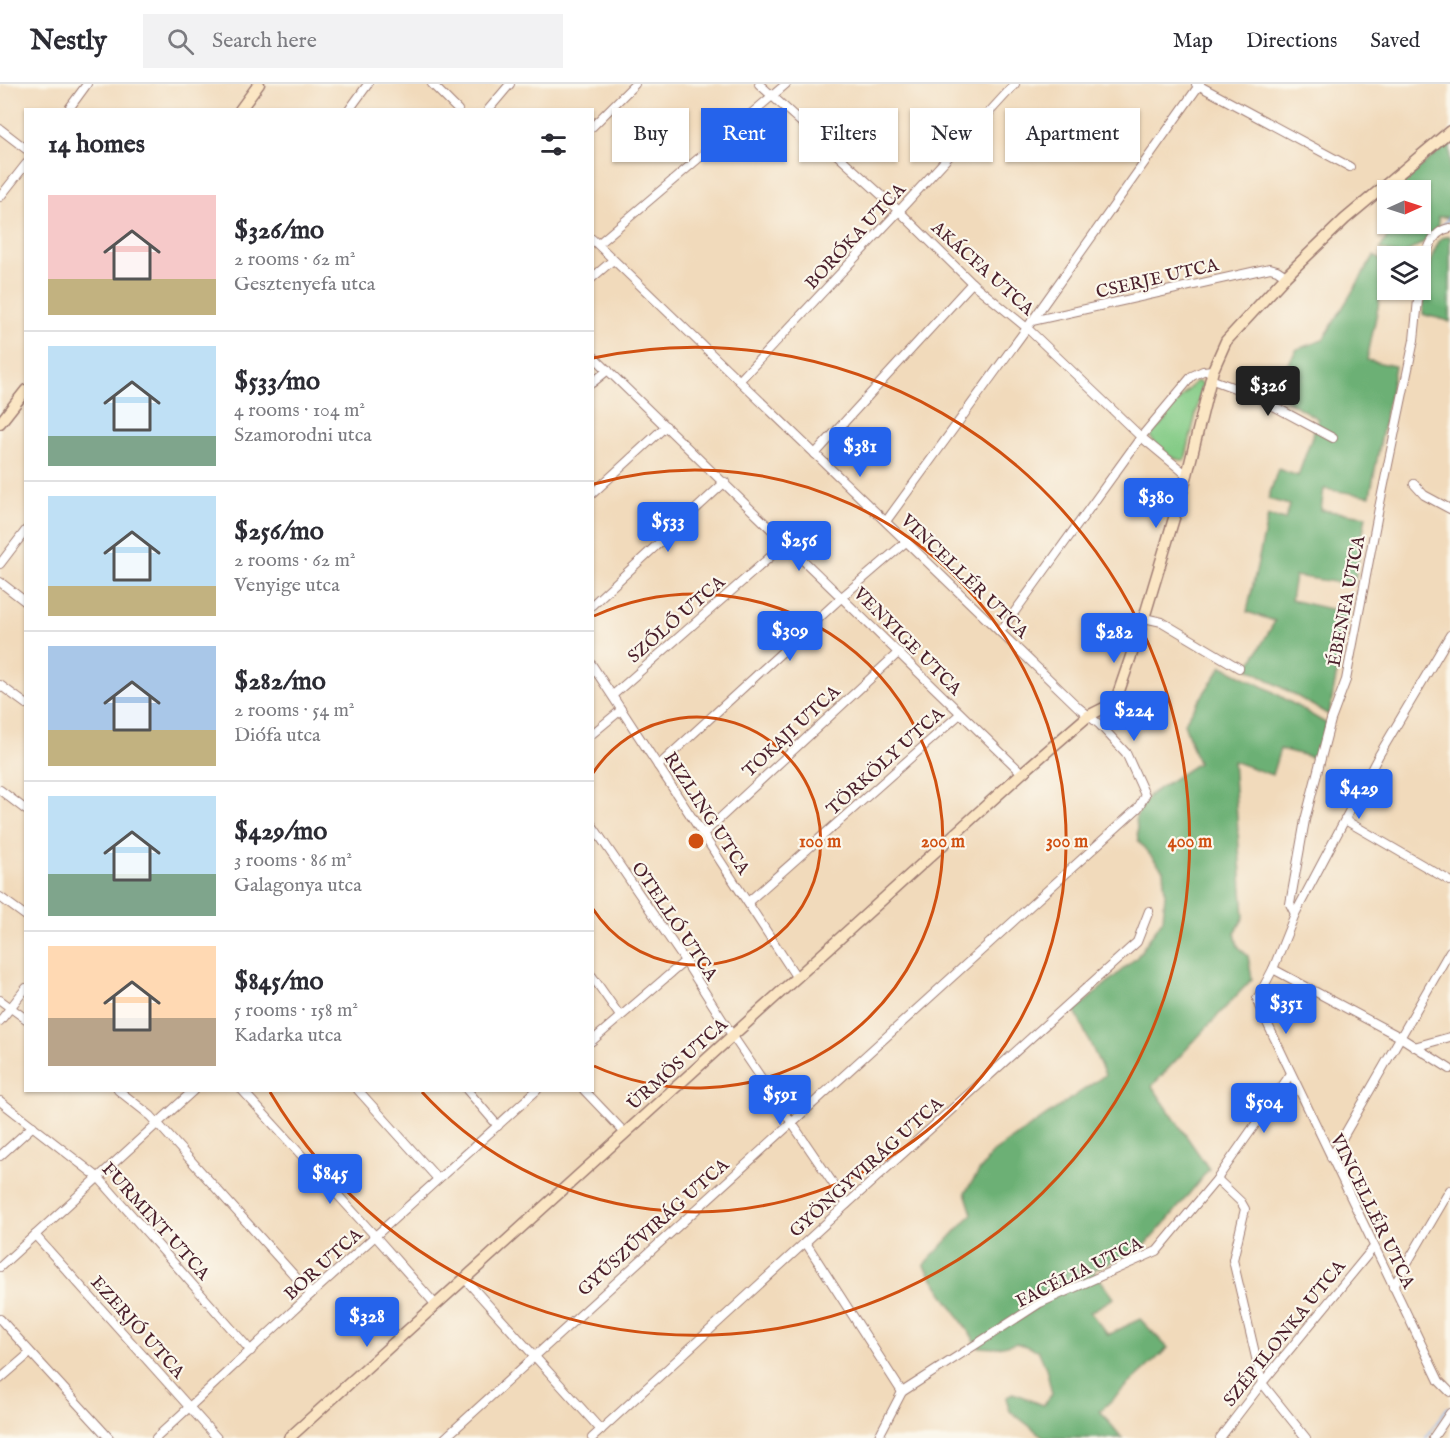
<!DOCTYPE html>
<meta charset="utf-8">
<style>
body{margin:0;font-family:"IM FELL English",serif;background:#f2f2f3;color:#2b2b33;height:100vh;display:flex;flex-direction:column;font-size:22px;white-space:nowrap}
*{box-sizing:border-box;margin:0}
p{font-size:20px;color:#7c7c81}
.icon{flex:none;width:33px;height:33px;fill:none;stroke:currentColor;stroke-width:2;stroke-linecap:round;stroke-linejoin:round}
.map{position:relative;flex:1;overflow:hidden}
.drawer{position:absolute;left:24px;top:24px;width:570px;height:984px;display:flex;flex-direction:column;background:#fff;border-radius:0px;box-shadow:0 2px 4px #0004}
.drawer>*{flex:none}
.guide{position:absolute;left:612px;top:24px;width:570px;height:54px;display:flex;gap:12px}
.needle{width:39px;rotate:87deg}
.tools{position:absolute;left:1377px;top:96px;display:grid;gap:12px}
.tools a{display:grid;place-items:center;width:54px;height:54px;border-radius:0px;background:#fff;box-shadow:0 2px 4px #0004;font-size:30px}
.price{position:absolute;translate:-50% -51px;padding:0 14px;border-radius:6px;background:#2563eb;color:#fff;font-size:20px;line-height:39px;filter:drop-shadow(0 2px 3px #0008)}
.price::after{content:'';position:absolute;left:50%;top:36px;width:18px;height:14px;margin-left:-9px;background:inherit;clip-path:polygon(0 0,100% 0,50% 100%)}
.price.selected{background:#222;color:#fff}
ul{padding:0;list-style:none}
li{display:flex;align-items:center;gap:18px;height:150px;padding:0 24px}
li+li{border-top:2px solid #e1e1e2}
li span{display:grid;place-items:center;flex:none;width:168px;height:120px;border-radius:0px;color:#555}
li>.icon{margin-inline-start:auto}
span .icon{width:72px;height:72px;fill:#fffc;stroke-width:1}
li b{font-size:26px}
h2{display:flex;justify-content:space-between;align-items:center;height:72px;padding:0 24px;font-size:26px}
.pill{padding:0 21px;border-radius:0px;background:#fff;box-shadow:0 2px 4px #0004;font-size:21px;line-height:54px}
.pill.selected{background:#2563eb;color:#fff}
header{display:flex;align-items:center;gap:36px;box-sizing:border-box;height:84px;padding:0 30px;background:#fff;border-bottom:2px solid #e1e1e2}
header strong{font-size:28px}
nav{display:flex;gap:33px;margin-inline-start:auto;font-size:21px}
.search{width:420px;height:54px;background:#f2f2f3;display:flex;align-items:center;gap:15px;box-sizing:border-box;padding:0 21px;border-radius:0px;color:#7c7c81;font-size:22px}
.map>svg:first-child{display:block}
.green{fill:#85cc87;stroke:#687659;stroke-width:1.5}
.forest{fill:#6cb074;stroke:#5b6850;stroke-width:1.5}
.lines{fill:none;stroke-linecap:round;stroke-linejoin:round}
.stream{stroke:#85b4f0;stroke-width:2}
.street-casing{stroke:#9e7c73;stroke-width:10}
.secondary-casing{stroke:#9e7c73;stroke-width:13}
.street{stroke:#fff;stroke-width:8}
.secondary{stroke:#fbe6c4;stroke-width:10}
.ring{fill:none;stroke:#d05011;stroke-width:3}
.labels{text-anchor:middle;stroke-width:4.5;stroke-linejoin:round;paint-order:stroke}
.street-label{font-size:18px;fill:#4a1f2b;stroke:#fbf7ec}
.centre{fill:#d05011;stroke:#fbf7ec;stroke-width:3}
.ring-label{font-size:18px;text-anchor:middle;font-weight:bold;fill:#d05011;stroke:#fbf7ec;stroke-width:4.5;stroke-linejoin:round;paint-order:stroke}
</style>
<header>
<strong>Nestly</strong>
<div class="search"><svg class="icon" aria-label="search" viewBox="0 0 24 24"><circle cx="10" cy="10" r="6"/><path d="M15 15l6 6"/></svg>Search here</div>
<nav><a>Map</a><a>Directions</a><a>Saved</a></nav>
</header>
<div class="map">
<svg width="1450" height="1354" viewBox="0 0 1450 1354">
<rect width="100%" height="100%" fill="#fbf7ec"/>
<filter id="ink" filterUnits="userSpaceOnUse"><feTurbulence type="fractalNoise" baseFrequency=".0167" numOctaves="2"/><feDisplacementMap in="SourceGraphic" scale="12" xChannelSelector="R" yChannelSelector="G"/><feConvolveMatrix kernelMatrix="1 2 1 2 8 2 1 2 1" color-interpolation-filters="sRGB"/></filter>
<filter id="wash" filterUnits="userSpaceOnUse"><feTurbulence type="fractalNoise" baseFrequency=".008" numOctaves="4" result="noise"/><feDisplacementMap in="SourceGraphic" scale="24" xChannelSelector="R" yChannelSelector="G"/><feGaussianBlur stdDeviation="1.35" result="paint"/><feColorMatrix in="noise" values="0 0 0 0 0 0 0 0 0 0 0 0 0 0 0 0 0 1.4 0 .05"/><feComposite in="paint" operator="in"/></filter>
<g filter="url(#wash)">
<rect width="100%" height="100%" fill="#f1dabb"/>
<path class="green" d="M1196 297 1203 300 1185 376C1173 377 1154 362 1150 351L1167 335 1168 328Z"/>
<g class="forest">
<polygon points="1450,58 1450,137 1446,133 1438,133 1439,142 1424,158 1401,172 1380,165 1394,140 1420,140 1420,106 1393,106"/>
<path d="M1450 152V238C1440 233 1432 234 1423 230 1424 204 1427 177 1441 154Z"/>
<polygon points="1374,172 1387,180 1367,276 1395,282 1370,412 1324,405 1321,426 1366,432 1354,501 1295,492 1291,516 1348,529 1329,631 1248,584 1275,537 1247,528 1268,432 1285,436 1289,421 1268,415 1278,385 1298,392 1318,335 1271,307 1297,265 1323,256"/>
<path d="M1222 582 1270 606 1327 640 1315 674 1280 665 1272 691 1233 677 1244 833 1235 849 1238 862 1248 872 1252 895 1152 1002 1209 1085 1172 1131 1142 1165 1093 1186 1114 1214 1090 1228 1108 1251 1140 1235 1168 1264 1100 1327 1122 1354H1045L1010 1327 1006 1314 1012 1309C1024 1311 1031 1319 1044 1321L1052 1310 1046 1284 1038 1266 1016 1259 994 1264 979 1263 924 1181 972 1130 965 1108 992 1069 1105 991 1075 927 1137 873 1163 835 1165 809 1163 786 1138 757 1136 733 1149 711 1198 679 1184 639Z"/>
</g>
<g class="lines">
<g class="stream">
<polyline points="1441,144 1450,132"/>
<polyline points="1426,1354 1448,1323"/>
</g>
</g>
</g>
<g filter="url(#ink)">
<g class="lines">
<g class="street-casing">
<g id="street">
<polyline points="432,0 458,26"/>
<polyline points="759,0 899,127 972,199 1027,244 1141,353 1187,391"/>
<polyline points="1196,0 1350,83"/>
<polyline points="68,26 87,0"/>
<polyline points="349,26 368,0"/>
<polyline points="488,26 510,0"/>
<polyline points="592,43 635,0"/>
<polyline points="0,45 26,65"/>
<polyline points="0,113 26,80"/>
<polyline points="598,160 786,0"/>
<polyline points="592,194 613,176"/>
<path d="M1420 199C1424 181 1427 147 1450 144"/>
<polyline points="1032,237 1270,184 1277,186 1286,192"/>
<polyline points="592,271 1022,689"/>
<polyline points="1210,295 1251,310 1333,354"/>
<polyline points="740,296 899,127 1015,0"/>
<polyline points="592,299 608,286"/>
<polyline points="815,370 972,199"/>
<polyline points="1414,400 1424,411 1450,425"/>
<polyline points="592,410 666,342"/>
<polyline points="887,436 1032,237 1200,0"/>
<polyline points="0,480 26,446"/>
<polyline points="0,498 26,518"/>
<polyline points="592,521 725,398"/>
<polyline points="1144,534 1162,538 1239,584"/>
<polyline points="1000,548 1141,353 1192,292 1203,287 1213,286"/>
<polyline points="1450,551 1379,671 1295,830 1273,885 1257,915 1259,922 1439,1297 1450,1308"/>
<polyline points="592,581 797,894"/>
<polyline points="0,601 26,620"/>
<polyline points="613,611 786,459"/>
<polyline points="592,650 621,626"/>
<polyline points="658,682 843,512 907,457"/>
<polyline points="0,706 26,726"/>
<polyline points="1345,736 1450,797"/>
<polyline points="592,741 685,877 732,951 847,1120"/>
<polyline points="704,749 899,568"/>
<polyline points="0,813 26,832"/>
<polyline points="748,818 960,630"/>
<polyline points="1295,830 1290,820 1305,736 1331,636 1346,596 1379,424 1414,256 1419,206"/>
<polyline points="1273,885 1400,953 1450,985"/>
<polyline points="592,892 620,932"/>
<polyline points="0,916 26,935"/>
<polyline points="0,937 26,904"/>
<polyline points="592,957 685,877"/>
<polyline points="1414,963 1450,953"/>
<polyline points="118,1006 151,1032 311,1210"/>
<polyline points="242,1006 376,1153 436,1221"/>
<polyline points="358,1006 438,1095"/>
<polyline points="467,1006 498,1042"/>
<polyline points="584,1006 625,1049"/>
<polyline points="0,1017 99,1094 251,1267"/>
<polyline points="0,1072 33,1042"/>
<polyline points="1331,1074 1450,867"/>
<polyline points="1217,1095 1241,1118 1245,1125 1233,1176 1262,1299 1306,1354"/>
<polyline points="35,1151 217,1354"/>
<polyline points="806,1159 902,1308"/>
<polyline points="0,1183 194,1006"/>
<polyline points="465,1195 601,1346"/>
<polyline points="1393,1203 1450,1106"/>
<polyline points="0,1235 109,1354"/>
<polyline points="0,1295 30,1269"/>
<polyline points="156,1354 311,1210 537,1006"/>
<polyline points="445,1354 1138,724 1145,711 1126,669 1100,641 1078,623 592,155"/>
<polyline points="592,1354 847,1120 1137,858 1149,827"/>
<polyline points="878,1354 902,1308 1040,1219 1157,1167 1217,1095 1290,991"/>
<polyline points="1220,1354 1262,1299 1374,1163"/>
<polyline points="1433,1354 1450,1329"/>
</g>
</g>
<g class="secondary-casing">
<g id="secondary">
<polyline points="240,26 259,0"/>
<polyline points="0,339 26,306"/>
<polyline points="289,1354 1022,689 1088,632 1110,621 1117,613 1144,534 1187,391 1213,286 1226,257 1286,192 1345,135 1450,47"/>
</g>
</g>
<use href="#street" class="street"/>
<use href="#secondary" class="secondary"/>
</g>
</g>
<g class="ring">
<path d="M593 689A124 124 0 1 1 593 825"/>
<path d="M594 532A247 247 0 1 1 594 982"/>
<path d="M594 400A371 371 0 1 1 422 1008"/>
<path d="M593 274A494 494 0 1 1 270 1008"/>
</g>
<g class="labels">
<g class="street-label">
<text transform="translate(855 152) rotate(-47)" y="6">BORÓKA UTCA</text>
<text transform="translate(983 184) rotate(42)" y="6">AKÁCFA UTCA</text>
<text transform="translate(1157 194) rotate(-13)" y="6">CSERJE UTCA</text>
<text transform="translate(965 492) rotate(44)" y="6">VINCELLÉR UTCA</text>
<text transform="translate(1346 517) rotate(-79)" y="6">ÉBENFA UTCA</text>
<text transform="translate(676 535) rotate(-41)" y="6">SZŐLŐ UTCA</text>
<text transform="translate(908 557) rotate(45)" y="6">VENYIGE UTCA</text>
<text transform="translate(791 647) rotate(-43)" y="6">TOKAJI UTCA</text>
<text transform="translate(885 677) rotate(-42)" y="6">TÖRKÖLY UTCA</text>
<text transform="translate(707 729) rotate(57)" y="6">RIZLING UTCA</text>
<text transform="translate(675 837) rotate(56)" y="6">OTELLÓ UTCA</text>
<text transform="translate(677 980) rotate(-42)" y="6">ÜRMÖS UTCA</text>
<text transform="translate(866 1083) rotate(-42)" y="6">GYÖNGYVIRÁG UTCA</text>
<text transform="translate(1373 1127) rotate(64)" y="6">VINCELLÉR UTCA</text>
<text transform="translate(156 1137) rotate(48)" y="6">FURMINT UTCA</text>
<text transform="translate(653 1143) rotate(-42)" y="6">GYŰSZŰVIRÁG UTCA</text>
<text transform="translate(323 1180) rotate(-42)" y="6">BOR UTCA</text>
<text transform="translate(1079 1188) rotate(-26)" y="6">FACÉLIA UTCA</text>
<text transform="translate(138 1243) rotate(48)" y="6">EZERJÓ UTCA</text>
<text transform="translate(1284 1249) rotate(-51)" y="6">SZÉP ILONKA UTCA</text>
</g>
</g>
<circle cx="696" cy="757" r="9" class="centre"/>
<g class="ring-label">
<text x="820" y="763">100 m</text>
<text x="943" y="763">200 m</text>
<text x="1067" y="763">300 m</text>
<text x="1190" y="763">400 m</text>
</g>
</svg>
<div class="tools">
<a><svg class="needle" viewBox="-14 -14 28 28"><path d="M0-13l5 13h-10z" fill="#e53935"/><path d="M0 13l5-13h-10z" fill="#7c7c81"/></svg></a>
<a><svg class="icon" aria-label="layers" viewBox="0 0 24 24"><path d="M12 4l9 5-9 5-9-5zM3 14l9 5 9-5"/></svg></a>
</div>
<b class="price selected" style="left:1268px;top:333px">$326</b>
<b class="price" style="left:860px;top:394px">$381</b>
<b class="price" style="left:1156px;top:445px">$380</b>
<b class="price" style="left:668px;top:469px">$533</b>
<b class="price" style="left:799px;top:488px">$256</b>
<b class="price" style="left:790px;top:578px">$309</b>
<b class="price" style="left:1114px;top:580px">$282</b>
<b class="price" style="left:1134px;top:658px">$224</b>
<b class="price" style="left:1359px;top:736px">$429</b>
<b class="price" style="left:1286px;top:951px">$351</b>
<b class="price" style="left:780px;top:1042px">$591</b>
<b class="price" style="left:1264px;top:1050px">$504</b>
<b class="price" style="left:330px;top:1121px">$845</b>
<b class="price" style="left:367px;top:1264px">$328</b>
<div class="guide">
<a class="pill">Buy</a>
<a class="pill selected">Rent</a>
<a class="pill">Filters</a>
<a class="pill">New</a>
<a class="pill">Apartment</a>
</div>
<section class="drawer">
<h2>14 homes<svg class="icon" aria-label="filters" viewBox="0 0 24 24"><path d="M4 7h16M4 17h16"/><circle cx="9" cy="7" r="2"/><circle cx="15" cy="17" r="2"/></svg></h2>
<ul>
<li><span style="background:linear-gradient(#f6c9c9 70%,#c2b280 0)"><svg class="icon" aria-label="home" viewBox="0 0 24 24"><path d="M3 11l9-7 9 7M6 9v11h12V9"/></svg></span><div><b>$326/mo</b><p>2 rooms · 62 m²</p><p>Gesztenyefa utca</p></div></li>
<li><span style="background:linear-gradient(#bfe0f5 75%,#7fa58c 0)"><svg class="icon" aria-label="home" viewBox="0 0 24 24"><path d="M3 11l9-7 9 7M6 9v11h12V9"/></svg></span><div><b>$533/mo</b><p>4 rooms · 104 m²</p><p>Szamorodni utca</p></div></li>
<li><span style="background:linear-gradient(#bfe0f5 75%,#c2b280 0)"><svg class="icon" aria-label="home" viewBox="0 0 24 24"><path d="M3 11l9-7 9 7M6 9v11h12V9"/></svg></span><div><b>$256/mo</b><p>2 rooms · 62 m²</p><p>Venyige utca</p></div></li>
<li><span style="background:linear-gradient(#a9c7e8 70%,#c2b280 0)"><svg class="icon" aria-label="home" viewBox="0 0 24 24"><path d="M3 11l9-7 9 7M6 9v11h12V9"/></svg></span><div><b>$282/mo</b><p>2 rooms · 54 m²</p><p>Diófa utca</p></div></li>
<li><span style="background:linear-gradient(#bfe0f5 65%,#7fa58c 0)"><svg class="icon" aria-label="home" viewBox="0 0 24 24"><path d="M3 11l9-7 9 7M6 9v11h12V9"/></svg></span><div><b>$429/mo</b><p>3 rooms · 86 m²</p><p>Galagonya utca</p></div></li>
<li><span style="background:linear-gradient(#ffd9b3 60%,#b9a48a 0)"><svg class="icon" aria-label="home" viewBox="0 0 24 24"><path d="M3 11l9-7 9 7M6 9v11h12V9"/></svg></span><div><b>$845/mo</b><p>5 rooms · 158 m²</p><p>Kadarka utca</p></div></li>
</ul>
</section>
</div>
